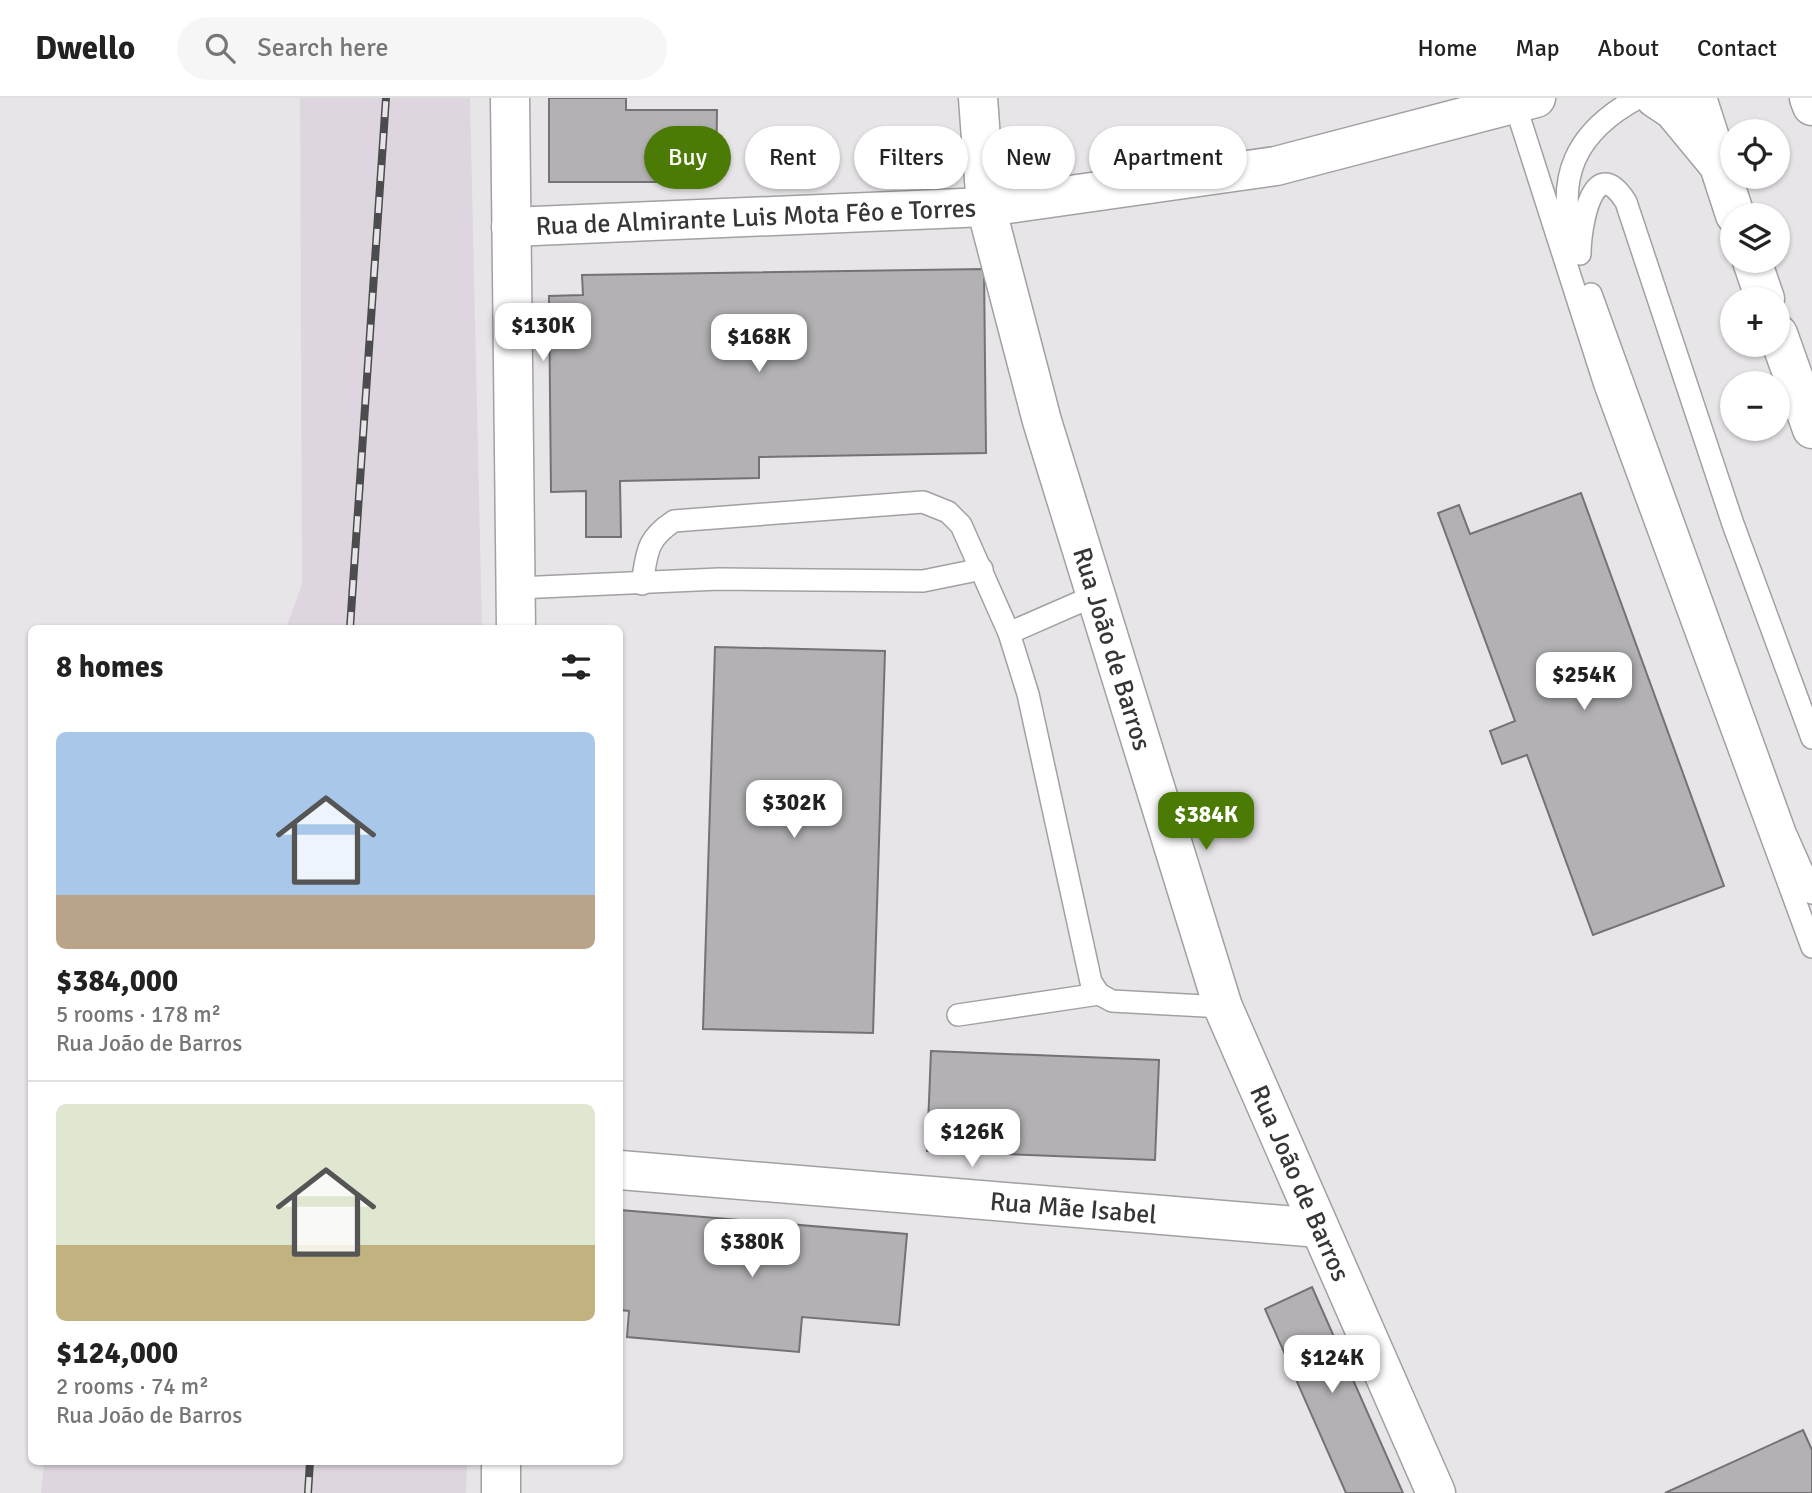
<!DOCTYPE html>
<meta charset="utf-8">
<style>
body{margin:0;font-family:Signika,sans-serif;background:#f6f6f6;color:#222;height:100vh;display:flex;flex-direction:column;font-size:26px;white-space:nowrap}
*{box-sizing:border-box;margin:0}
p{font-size:23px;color:#767676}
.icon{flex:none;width:38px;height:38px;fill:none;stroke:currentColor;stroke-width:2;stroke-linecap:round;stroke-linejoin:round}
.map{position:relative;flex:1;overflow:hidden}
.side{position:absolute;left:28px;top:527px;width:595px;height:840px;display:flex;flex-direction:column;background:#fff;border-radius:10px;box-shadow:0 2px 5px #0004}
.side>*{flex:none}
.banner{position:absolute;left:644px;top:28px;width:665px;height:63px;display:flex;gap:14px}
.fabs{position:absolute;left:1720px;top:21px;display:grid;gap:14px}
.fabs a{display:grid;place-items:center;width:70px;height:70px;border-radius:50%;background:#fff;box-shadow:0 2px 5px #0004;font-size:35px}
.price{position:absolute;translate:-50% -60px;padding:0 16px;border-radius:14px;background:#fff;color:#222;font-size:23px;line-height:46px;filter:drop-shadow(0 2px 4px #0008)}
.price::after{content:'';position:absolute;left:50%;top:42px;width:21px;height:16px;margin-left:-10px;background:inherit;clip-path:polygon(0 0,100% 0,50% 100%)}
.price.current{background:#4b7b04;color:#fff}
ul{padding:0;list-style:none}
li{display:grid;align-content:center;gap:14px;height:371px;padding:0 28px}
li+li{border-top:2px solid #e0e0e0}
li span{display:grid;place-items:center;height:217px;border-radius:10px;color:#555}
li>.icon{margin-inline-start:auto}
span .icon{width:126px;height:126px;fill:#fffc;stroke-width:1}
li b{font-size:30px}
h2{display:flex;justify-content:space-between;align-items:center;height:84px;padding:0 28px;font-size:30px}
.chip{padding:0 24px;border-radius:32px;background:#fff;box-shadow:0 2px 5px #0004;font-size:24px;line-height:63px}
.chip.current{background:#4b7b04;color:#fff}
header{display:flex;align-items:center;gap:42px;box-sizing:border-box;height:98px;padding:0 35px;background:#fff;border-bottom:2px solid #e0e0e0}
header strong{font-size:33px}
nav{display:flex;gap:38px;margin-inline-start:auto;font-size:24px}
.search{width:490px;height:63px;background:#f6f6f6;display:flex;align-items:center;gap:18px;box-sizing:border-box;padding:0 24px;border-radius:38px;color:#767676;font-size:26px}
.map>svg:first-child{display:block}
.built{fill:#ddd6df}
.building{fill:#b3b1b4;stroke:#747275;stroke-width:2}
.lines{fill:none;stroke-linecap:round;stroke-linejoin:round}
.lane-casing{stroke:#a2a0a3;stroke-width:24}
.street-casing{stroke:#a2a0a3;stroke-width:41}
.secondary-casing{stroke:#a2a0a3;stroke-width:41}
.primary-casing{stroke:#a2a0a3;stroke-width:41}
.lane{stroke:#fff;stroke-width:21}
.street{stroke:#fff;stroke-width:38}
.secondary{stroke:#fff;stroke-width:38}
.primary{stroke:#fff;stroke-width:38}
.rail-casing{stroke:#4c4b4d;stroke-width:8}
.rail{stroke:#e8e5e9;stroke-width:5;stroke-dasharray:16;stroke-linecap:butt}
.labels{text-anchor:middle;stroke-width:7;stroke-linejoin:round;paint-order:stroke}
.street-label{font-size:26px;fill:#363537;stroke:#e8e5e9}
</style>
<header>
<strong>Dwello</strong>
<div class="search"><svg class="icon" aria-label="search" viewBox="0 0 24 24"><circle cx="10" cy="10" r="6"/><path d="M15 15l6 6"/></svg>Search here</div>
<nav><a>Home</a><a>Map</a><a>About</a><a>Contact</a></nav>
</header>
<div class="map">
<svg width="1812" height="1395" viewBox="0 0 1812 1395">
<rect width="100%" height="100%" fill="#e8e5e9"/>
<g class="built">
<polygon points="300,0 470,0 482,530 286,530 302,486"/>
<polygon points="44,1363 467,1363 466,1395 41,1395"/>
</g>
<g class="building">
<polygon points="549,0 626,0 626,12 717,12 716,84 549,84"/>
<polygon points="984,171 986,355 759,359 759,380 620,383 621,439 586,439 586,393 551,394 549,198 583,197 582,177"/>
<polygon points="1581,395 1724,788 1593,837 1527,657 1502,666 1490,633 1515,623 1438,415 1459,407 1470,436"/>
<polygon points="715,549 885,553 873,935 703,931"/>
<polygon points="931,953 1159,962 1155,1062 927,1053"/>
<polygon points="620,1112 907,1136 899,1227 802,1219 799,1254 627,1239 629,1213 620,1212"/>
<polygon points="1312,1189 1403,1395 1346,1395 1265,1211"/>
<polygon points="1803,1332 1812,1352 1812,1395 1665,1395"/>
</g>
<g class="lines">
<g class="lane-casing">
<g id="lane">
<polyline points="1513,0 1605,287 1812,849"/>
<path d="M1575 149C1554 80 1575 34 1638 0"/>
<path d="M1580 156C1580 129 1593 51 1626 104L1733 426 1812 640"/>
<polyline points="1591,196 1785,734 1812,795"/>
<path d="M642 486C647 455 646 441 674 423L923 404 948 414 961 427 1009 535 1028 596 1091 884 1099 896 1112 903 1223 909"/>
<polyline points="517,490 719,481 923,483 982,471"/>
<polyline points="1009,535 1096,497"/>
<polyline points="958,917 1099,896"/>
</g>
</g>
<g class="street-casing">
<g id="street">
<path id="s1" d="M978 0 986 109 1042 323 1223 909 1436 1395"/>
<polyline points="1655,0 1673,12 1716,64"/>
<path id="s2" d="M511 129 986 109 1276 68 1536 0"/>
<path id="s3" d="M620 1072 1319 1130"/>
</g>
</g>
<g class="secondary-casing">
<g id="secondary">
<polyline points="510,0 516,530"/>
<polyline points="501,1395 501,1363"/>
</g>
</g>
<g class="primary-casing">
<g id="primary">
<polyline points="1697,0 1735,117"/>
<polyline points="1809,0 1812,8"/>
<polyline points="1752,163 1765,201"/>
<polyline points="1778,236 1812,331"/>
</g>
</g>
<use href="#lane" class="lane"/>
<use href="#street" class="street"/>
<use href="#secondary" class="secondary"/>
<use href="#primary" class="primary"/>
<g class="rail-casing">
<g id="rail">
<polyline points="350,530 386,0"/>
<polyline points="308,1395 310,1363"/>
</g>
</g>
<use href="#rail" class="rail"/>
</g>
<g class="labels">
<g class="street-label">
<text dy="9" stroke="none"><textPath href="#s2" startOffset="245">Rua de Almirante Luis Mota Fêo e Torres</textPath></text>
<text dy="9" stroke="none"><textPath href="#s1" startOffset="569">Rua João de Barros</textPath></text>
<text dy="9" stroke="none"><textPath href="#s1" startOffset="1136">Rua João de Barros</textPath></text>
<text dy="9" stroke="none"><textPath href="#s3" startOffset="455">Rua Mãe Isabel</textPath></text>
</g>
</g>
</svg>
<div class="fabs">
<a><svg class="icon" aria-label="locate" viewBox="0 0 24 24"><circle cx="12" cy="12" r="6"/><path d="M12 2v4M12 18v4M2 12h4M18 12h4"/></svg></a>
<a><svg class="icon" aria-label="layers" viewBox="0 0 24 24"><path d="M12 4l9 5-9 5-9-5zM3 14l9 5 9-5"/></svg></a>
<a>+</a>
<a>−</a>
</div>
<b class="price" style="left:543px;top:265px">$130K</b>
<b class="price" style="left:759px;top:276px">$168K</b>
<b class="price" style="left:1584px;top:614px">$254K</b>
<b class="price" style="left:794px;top:742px">$302K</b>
<b class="price current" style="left:1206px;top:754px">$384K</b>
<b class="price" style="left:972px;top:1071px">$126K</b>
<b class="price" style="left:752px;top:1181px">$380K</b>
<b class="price" style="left:1332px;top:1297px">$124K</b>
<div class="banner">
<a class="chip current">Buy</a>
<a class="chip">Rent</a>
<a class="chip">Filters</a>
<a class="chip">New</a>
<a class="chip">Apartment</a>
</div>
<section class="side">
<h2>8 homes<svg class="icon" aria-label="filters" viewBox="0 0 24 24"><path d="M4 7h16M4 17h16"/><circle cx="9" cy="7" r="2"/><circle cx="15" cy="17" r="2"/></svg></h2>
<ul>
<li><span style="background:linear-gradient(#a9c7e8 75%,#b9a48a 0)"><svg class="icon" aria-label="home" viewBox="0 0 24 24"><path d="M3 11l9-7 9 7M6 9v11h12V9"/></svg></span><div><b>$384,000</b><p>5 rooms · 178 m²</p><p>Rua João de Barros</p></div></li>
<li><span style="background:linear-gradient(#dfe7d0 65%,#c2b280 0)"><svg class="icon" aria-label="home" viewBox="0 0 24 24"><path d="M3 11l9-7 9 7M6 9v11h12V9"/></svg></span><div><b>$124,000</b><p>2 rooms · 74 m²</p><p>Rua João de Barros</p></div></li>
</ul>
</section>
</div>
